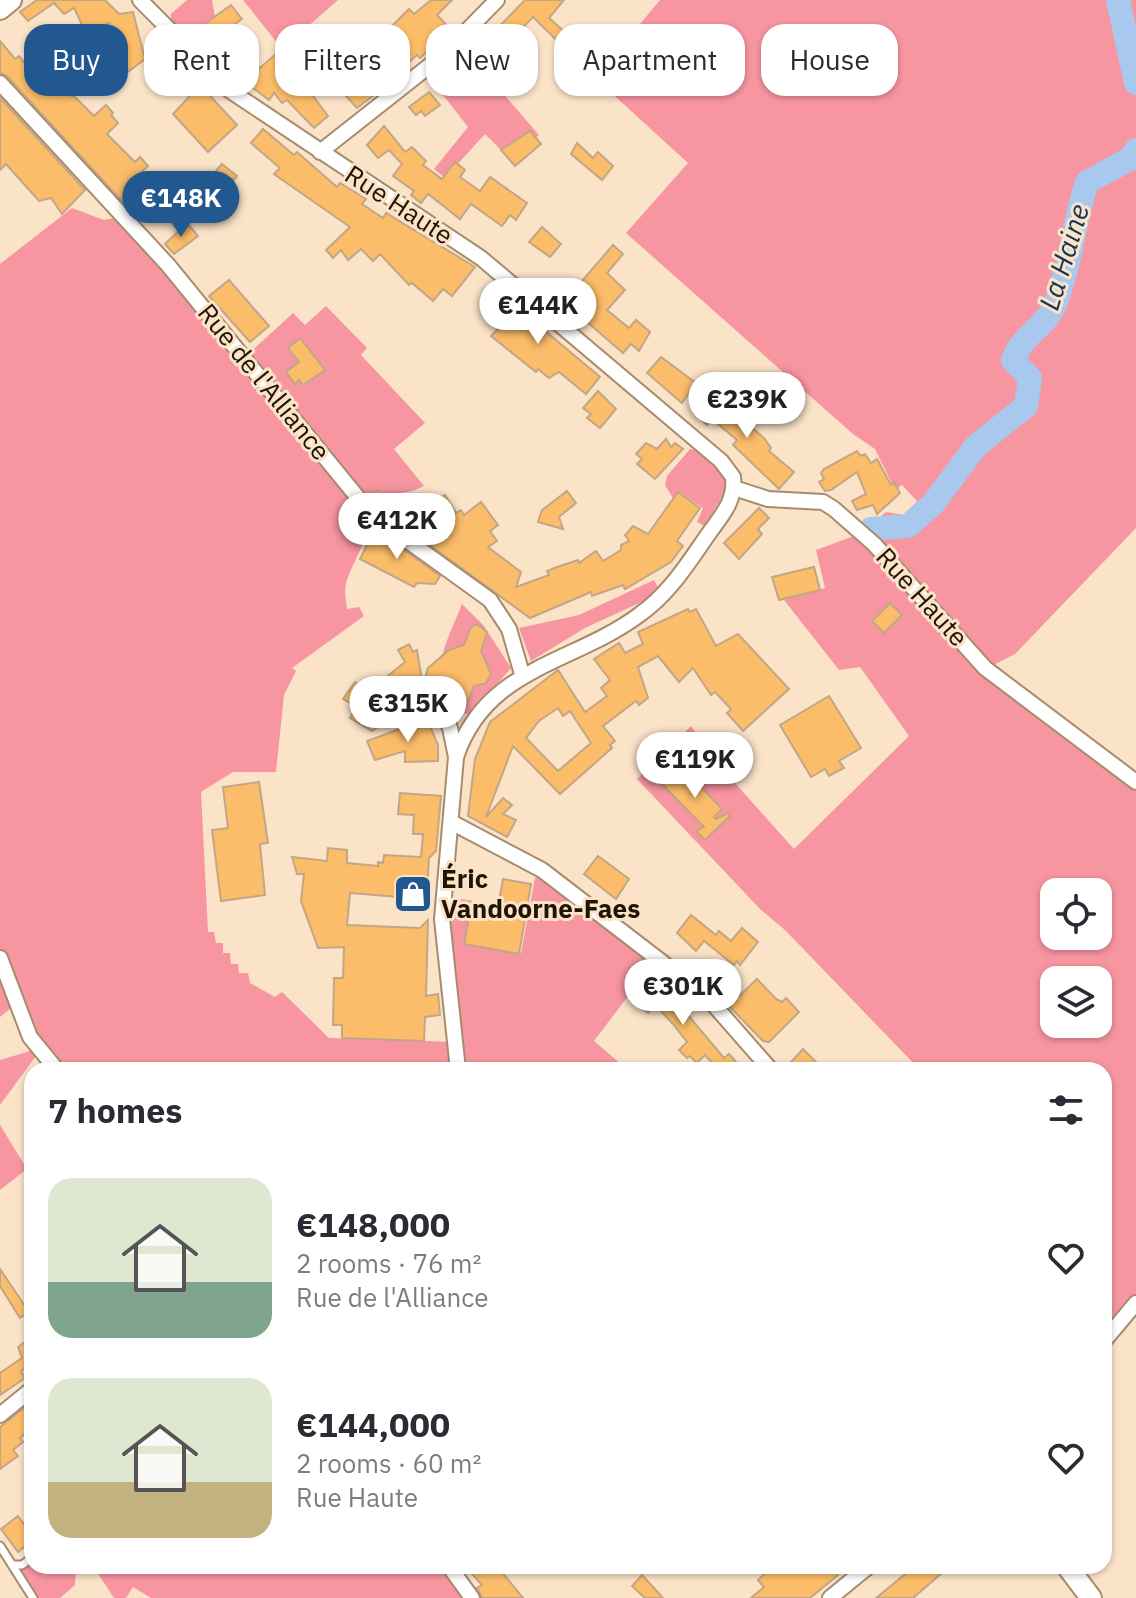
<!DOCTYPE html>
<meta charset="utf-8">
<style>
body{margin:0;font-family:"IBM Plex Sans",sans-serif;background:#f7f7f7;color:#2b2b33;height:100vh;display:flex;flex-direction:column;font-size:30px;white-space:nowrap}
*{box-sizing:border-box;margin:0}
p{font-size:26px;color:#7c7c81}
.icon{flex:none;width:44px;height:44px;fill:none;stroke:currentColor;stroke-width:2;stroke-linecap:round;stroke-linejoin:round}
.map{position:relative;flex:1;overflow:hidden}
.side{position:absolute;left:24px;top:1062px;width:1088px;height:512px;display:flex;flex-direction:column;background:#fff;border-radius:24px;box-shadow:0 2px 6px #0004}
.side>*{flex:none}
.guide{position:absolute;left:24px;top:24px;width:1088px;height:72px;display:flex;gap:16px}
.fabs{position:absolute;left:1040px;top:878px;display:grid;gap:16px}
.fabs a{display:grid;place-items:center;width:72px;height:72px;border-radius:16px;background:#fff;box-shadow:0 2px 6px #0004;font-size:40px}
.price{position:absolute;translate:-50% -68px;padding:0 18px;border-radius:28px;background:#fff;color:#222;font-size:26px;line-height:52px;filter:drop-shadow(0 2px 4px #0008)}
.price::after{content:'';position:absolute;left:50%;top:48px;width:24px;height:18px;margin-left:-12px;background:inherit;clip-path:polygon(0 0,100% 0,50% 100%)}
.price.on{background:#225890;color:#fff}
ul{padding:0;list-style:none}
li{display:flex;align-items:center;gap:24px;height:200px;padding:0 24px}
li span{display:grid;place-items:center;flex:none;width:224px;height:160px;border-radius:24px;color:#555}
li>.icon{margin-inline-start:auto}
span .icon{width:96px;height:96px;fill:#fffc;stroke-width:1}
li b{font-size:34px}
h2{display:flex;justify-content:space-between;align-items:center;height:96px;padding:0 24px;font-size:34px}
.pill{padding:0 28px;border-radius:24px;background:#fff;box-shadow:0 2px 6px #0004;font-size:28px;line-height:72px}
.pill.on{background:#225890;color:#fff}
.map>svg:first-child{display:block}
.green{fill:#f795a1;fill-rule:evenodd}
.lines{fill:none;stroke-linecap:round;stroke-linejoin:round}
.river{stroke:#a8c8ed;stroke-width:24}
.building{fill:#fcbd6a;stroke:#c2a685;stroke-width:2;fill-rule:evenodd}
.lane-casing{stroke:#a78c6c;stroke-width:11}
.street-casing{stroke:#a78c6c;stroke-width:18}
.secondary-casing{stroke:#a78c6c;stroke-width:24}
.lane{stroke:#fff;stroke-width:7}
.street{stroke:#fff;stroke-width:14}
.secondary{stroke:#fff;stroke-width:20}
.labels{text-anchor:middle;stroke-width:6;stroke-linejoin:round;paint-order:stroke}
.street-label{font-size:26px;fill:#1e1407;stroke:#fbe3c8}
.poi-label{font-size:26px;font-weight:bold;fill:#1e1407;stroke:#fbe3c8;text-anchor:start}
.water-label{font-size:28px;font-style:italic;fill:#133558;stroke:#fbe3c8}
</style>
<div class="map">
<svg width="1136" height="1598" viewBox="0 0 1136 1598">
<rect width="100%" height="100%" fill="#fbe3c8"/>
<g class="green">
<polygon points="187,0 212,0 215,17 187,34 171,21 171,14"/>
<polygon points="243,0 338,0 282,49"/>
<path d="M660 0H1136V528L1015 654 986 669 1136 782V1303L1104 1341V1070H920L785 930 761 910 637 779 691 726 711 756 794 849 909 736 860 667 839 670 784 600 825 588 816 550 862 533 886 512 905 515 917 501 902 485 895 490 875 449 853 434 626 233 688 163 595 78ZM1054 892H1098V936H1054ZM1054 980H1098V1024H1054Z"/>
<polygon points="454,58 483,94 494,83 539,135 525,147 502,151 485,134 445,178 434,169 468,127 429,77"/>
<path d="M72 208 104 220 113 218 245 357 293 313 305 325 326 306 367 348 361 355 425 423 394 449 424 486C400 498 388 490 366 498 377 530 356 553 346 583 344 591 346 601 347 609L359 607 364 616 292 668 296 671 284 695 276 772H233L201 792 208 932H214L216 943H223V953H230L231 964H238L239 973H248L250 983 275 997 282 992 329 1038 455 1042 444 897 475 901 468 943 521 953 535 878 542 870 657 958 594 1041 628 1070H57L39 1052 0 1105V1060L30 1051 29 1037 15 1005 0 1017V264Z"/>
<polygon points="690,449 700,450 725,475 725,492 705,526 697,522 703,508 681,493 675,501 665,485 667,476"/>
<polygon points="654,580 661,593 585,628 531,661 519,628 579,615"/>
<path d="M462 604 484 626 511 668 470 715 444 707C430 670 448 639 462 604Z"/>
<polygon points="0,1125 27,1169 0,1190"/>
<polygon points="32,1558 32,1566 76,1566 75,1585 60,1598 38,1598 20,1569"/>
<polygon points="93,1566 449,1566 472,1598 151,1598 133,1587 126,1598 114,1598"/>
</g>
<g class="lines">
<g class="river">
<polyline points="1118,0 1136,83"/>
<path d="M871 529 908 526 933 504 976 446 1026 406 1030 378 1013 360C1024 332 1046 328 1056 302 1071 263 1074 221 1087 182L1130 159 1136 150"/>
</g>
</g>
<g class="building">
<polygon points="37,0 105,0 119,14 133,12 145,59 125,74 118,71 110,55 122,50 117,31 111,32 109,23 86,33 74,8 64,14 54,3 28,21 20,12"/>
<polygon points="431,0 452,0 437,15 451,30 420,58 417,55 409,62 396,45 379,58 395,79 357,108 346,96 379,58 364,40 380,26 385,33 409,9 414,14"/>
<polygon points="525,0 564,0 549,18 594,58 585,68 533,17 488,64 492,67 478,79 472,76 461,65 488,46 484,42"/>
<polygon points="231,5 242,19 217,36 228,49 215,60 204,47 207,45 196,30"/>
<polygon points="0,41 15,59 19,56 29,68 35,63 63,93 75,97 94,116 106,105 113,113 111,115 118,123 107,134 135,162 140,157 148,166 125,187 139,204 132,212 7,76 0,73"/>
<polygon points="296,46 311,63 299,77 328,116 314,128 287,100 282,103 274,93 269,100 232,72 244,61 254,73 278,52 284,58"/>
<polygon points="169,52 182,66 168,79 155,65"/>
<polygon points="200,85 237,125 208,152 173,114"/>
<polygon points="429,92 440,105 425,116 421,111 416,115 409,107"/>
<polygon points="0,98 85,190 62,214 51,198 39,201 6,164 0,170"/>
<polygon points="384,126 405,152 412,147 426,161 423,165 442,179 455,162 465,170 460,177 480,191 490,177 527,203 516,220 510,215 502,226 471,204 460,219 428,194 421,203 411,195 414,191 393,176 402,164 389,150 378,158 367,145"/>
<polygon points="263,129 294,155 297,152 337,187 340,183 366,199 362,204 383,218 386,213 475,267 452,296 443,289 433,301 412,283 409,285 380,254 373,261 361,249 348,260 341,250 333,258 326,250 350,227 274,174 280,168 251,143"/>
<polygon points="530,131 541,144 515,166 501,150"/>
<polygon points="577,143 593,158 598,152 613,166 602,180 571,154"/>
<polygon points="222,164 237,176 223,192 209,179"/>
<polygon points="187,223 198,236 174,254 165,244"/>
<polygon points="542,227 561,244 550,257 529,242"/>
<polygon points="613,245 623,254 607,273 625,290 607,310 629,328 636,320 650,332 639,351 631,344 623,353 564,302"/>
<polygon points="229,280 269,326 250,342 209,296"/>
<polygon points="500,293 600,377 586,394 559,372 549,378 538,369 536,372 491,336 503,324 487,308"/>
<polygon points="300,338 325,370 303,385 299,380 295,384 286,372 299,362 288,348"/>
<polygon points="661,357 696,383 682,403 647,373"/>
<polygon points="598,391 616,409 600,428 587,418 591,414 583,408"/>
<polygon points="721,392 743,411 739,417 764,438 771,448 769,451 794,472 779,489 733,445 737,440 712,419 707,425 700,418"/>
<polygon points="666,439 671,447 675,443 683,449 655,479 637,464 642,459 636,454 646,443 657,449"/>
<polygon points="857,451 861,456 865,454 871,463 877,459 891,485 894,483 900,493 877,514 873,505 857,510 852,501 866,494 857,472 831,490 825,491 819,482 824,479 821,473 824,469"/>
<polygon points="378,490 390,503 401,494 420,509 434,498 437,500 445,495 456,513 461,510 464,515 481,502 498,525 490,531 497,541 488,547 521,572 516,587 549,575 547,571 557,567 578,560 579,563 596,551 603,561 621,550 621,545 629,541 625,535 633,526 648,534 678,492 700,508 677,541 683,546 671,562 625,589 623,585 592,596 591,592 530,618 379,508 370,497"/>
<polygon points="567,491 576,503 559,517 563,529 538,522 542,510"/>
<polygon points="759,508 769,518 758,529 762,534 739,559 724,543"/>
<polygon points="375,529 440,576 435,584 417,583 414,587 360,559"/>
<polygon points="814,567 820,590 779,600 772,577"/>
<polygon points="890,603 902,615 884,633 872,621"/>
<path d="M688 609 690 612 696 609 716 646 738 634 789 689 743 731 727 713 731 709 715 692 711 695 693 668 679 682 658 656 638 667 648 698 639 705 636 701 603 726 615 741 610 745 612 748 560 794 513 746 486 817 503 798 512 805 503 814 516 820 507 837 468 816 475 759 490 722 558 670 585 712 607 696 601 688 610 680 594 659 619 643 625 653 643 644 638 632ZM558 708 563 716 570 711 591 743 558 771 526 738 539 721Z"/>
<polygon points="477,624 487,632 481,651 491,674 486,683 474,686 465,708 452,708 445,692 436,687 428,691 425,699 417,696 419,700 372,731 350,718 357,707 343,699 355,682 369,691 405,662 398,650 409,644 413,652 417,650 423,686 428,668 449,650 464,645 471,627"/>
<polygon points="829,696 861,748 839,761 844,768 829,776 825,769 811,777 780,725"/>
<polygon points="427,719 438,745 438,761 405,762 405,751 375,760 367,741"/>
<polygon points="679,764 722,809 714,817 716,819 728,813 730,816 705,840 696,831 704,827 660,782"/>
<polygon points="259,782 268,843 260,844 265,895 221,901 212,830 228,828 223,787"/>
<polygon points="400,793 441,796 436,851 429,858 426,906 398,904 399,897 350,893 347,925 420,928 428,920 426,996 438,994 440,1015 425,1017 424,1041 342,1038 342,1025 333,1025 334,978 343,978 344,947 318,948 301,901 304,874 297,874 292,857 327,861 328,848 347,850 347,863 378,866 378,862 383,863 384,855 421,857 423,834 413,834 414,815 398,814"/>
<polygon points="598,856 629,879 616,899 584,874"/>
<polygon points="503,879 531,884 519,954 464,944 472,902 498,907"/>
<polygon points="691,915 716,935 719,931 731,941 742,928 758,942 740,965 737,961 734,965 704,941 696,951 677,933"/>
<polygon points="646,978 677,1002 724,1058 729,1054 743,1070 719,1070 705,1055 697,1063 690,1056 687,1058 679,1050 687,1042 673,1024 655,1005 648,1013 635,1003 639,998 634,994"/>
<polygon points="757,979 776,999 782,1002 786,998 799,1012 769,1042 763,1041 729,1006"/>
<polygon points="803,1049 824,1070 782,1070 792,1061"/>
<polygon points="0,1269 29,1312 20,1318 0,1286"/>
<polygon points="32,1337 32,1372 28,1366 21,1371 25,1378 0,1395 0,1373 22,1358 18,1347"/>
<polygon points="32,1402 32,1429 20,1438 23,1442 13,1450 18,1456 0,1469 0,1427"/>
<polygon points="18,1516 32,1535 32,1541 18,1552 1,1529"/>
<polygon points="465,1566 497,1566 523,1598 482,1598 477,1588 482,1585"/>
<polygon points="773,1566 832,1566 838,1575 810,1598 751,1598 764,1587 758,1580"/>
<polygon points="915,1566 950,1566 913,1598 876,1598"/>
<polygon points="642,1575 663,1598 645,1598 632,1586"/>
</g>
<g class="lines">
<g class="lane-casing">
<g id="lane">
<polyline points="0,1546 33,1598"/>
<polyline points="13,1565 22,1565 32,1558"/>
</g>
</g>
<g class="street-casing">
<g id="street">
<path d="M140 0 229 90 481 258 721 461 733 477C736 502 720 517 707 536 687 565 668 595 639 615 573 664 486 667 456 757L442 919 458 1070"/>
<polyline points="0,83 168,265 372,515 490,600 509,629 522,674"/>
<polyline points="320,152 443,55 497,0"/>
<polyline points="734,488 768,499 823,502 834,509 874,544 985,668 1136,782"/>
<polyline points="436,697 450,728 456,757"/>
<polyline points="451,822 542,870 706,996 771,1070"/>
<polyline points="0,958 30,1037 57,1070"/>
<polyline points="1104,1341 1136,1303"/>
<polyline points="0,1415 32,1389"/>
<polyline points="449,1566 472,1598"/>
<polyline points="830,1598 869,1566"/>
</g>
</g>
<g class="secondary-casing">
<g id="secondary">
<polyline points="0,9 11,0"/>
<polyline points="1067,1566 1091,1598"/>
</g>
</g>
<use href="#lane" class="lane"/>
<use href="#street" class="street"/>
<use href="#secondary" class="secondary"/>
</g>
<defs>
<g id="shop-square" transform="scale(2)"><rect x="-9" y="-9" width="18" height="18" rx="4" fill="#225890" stroke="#fbe3c8"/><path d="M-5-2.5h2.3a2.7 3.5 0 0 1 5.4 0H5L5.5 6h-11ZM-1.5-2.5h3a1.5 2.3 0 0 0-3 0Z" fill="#fff"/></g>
</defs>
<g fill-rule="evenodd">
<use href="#shop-square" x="413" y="894"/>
</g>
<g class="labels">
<g class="street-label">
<text transform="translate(399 205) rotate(33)" y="9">Rue Haute</text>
<text transform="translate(264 382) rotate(51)" y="9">Rue de l'Alliance</text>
<text transform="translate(922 597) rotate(48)" y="9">Rue Haute</text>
</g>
<g class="poi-label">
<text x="441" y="888">Éric<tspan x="441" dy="30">Vandoorne-Faes</tspan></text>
</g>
<g class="water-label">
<text transform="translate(1064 257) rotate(-73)" y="10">La Haine</text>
</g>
</g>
</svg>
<div class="fabs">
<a><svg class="icon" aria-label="locate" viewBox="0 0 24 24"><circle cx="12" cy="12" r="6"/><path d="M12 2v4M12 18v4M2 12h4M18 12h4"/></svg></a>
<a><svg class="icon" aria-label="layers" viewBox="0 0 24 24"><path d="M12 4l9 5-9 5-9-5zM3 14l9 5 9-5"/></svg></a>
</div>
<b class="price on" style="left:181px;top:239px">€148K</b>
<b class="price" style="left:538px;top:346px">€144K</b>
<b class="price" style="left:747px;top:440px">€239K</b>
<b class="price" style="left:397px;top:561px">€412K</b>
<b class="price" style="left:408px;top:744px">€315K</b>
<b class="price" style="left:695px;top:800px">€119K</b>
<b class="price" style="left:683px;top:1027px">€301K</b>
<div class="guide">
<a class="pill on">Buy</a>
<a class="pill">Rent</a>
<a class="pill">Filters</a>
<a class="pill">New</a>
<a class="pill">Apartment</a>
<a class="pill">House</a>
</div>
<section class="side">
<h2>7 homes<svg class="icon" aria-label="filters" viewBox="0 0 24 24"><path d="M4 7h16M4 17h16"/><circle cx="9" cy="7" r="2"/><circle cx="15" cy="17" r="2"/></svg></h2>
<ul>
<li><span style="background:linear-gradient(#dfe7d0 65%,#7fa58c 0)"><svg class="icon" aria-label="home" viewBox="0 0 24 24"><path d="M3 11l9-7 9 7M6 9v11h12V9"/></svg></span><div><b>€148,000</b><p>2 rooms · 76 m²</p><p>Rue de l'Alliance</p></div><svg class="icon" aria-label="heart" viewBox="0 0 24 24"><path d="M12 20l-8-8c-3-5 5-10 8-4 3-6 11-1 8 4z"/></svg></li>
<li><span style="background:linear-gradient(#dfe7d0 65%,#c2b280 0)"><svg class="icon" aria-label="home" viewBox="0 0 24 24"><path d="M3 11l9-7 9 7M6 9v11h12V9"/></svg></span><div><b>€144,000</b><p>2 rooms · 60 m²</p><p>Rue Haute</p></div><svg class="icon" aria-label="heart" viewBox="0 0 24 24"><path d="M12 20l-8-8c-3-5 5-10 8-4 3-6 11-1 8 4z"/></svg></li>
</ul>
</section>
</div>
